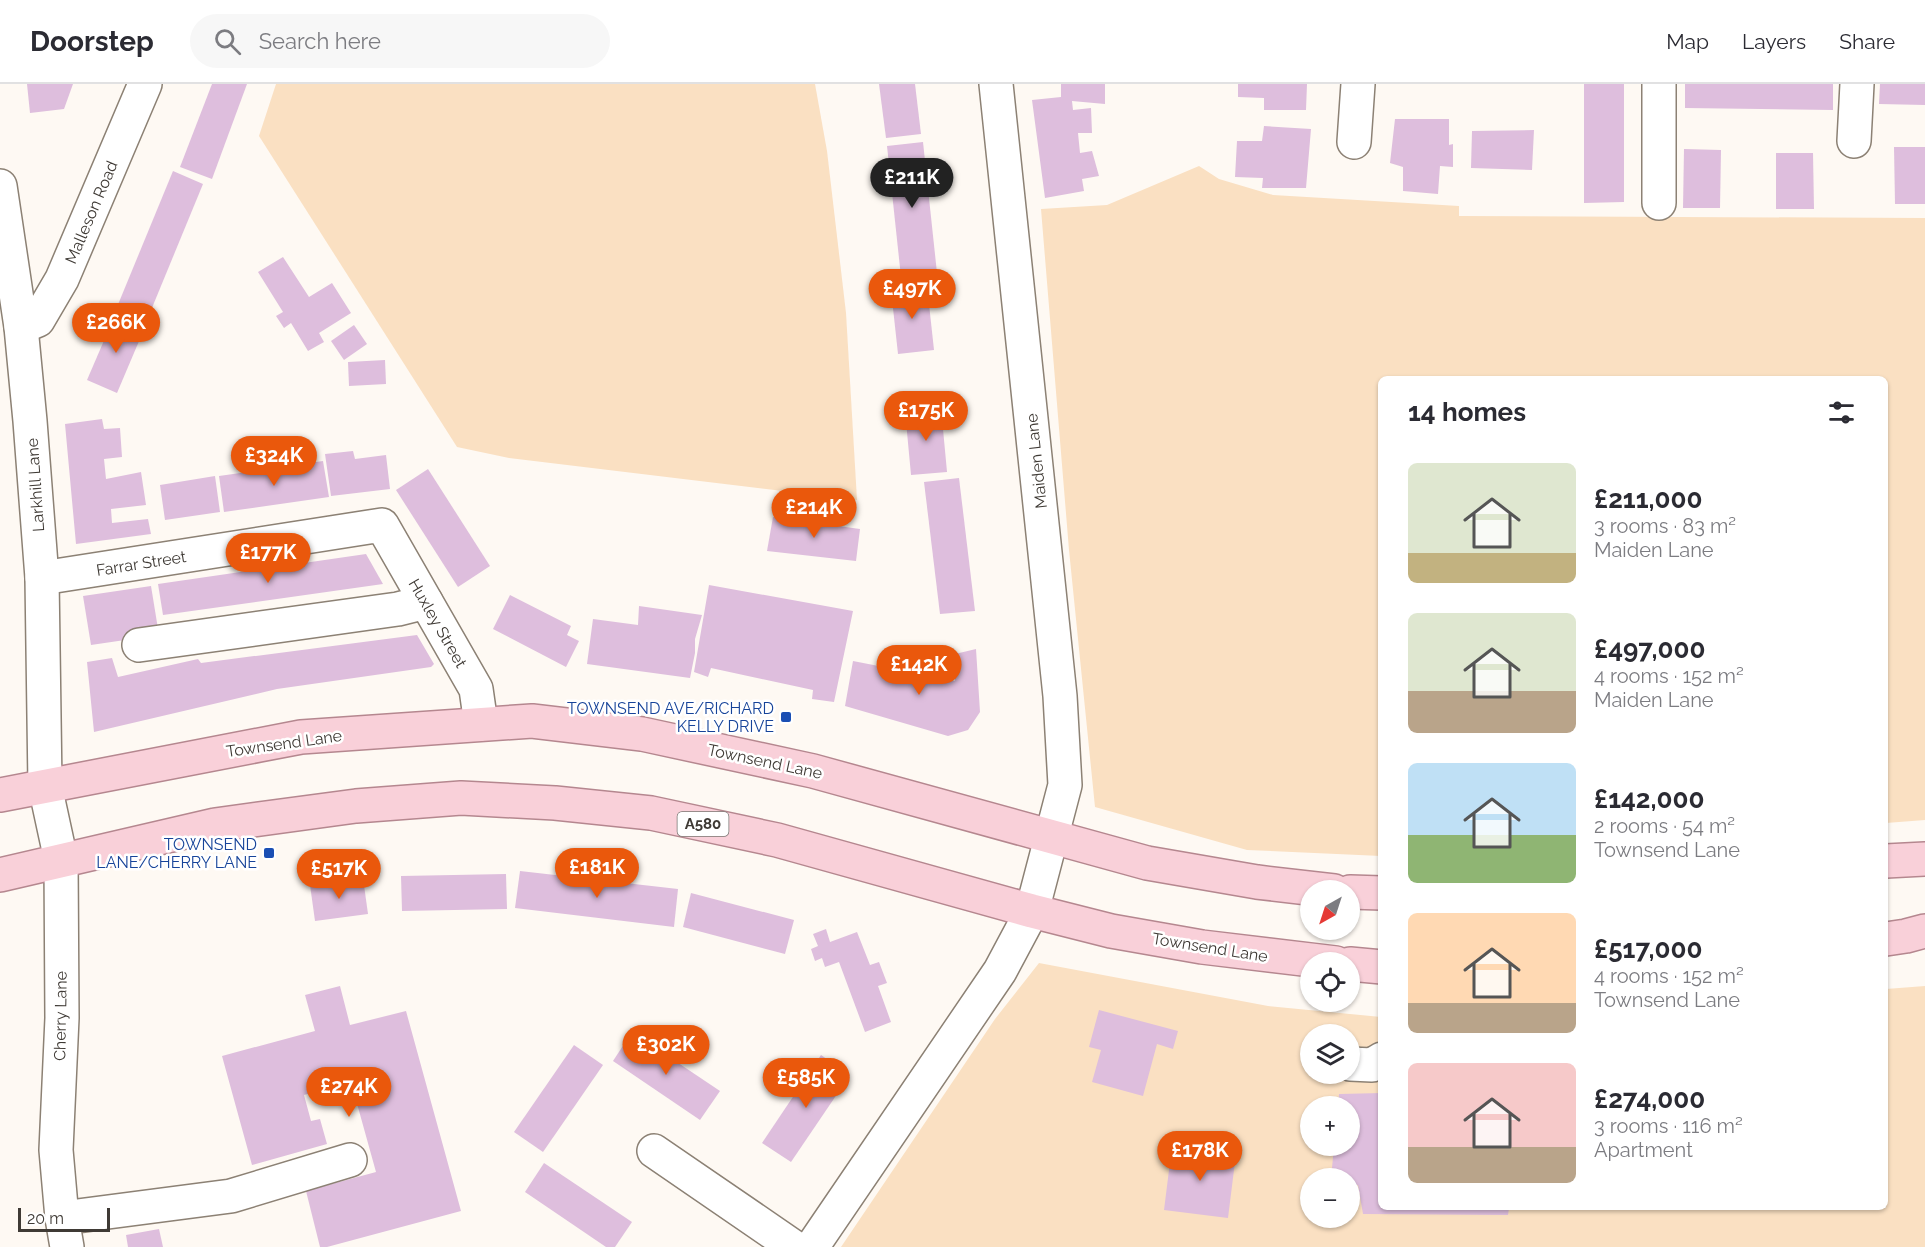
<!DOCTYPE html>
<meta charset="utf-8">
<style>
body{margin:0;font-family:Raleway,sans-serif;background:#f7f7f7;color:#2b2b33;height:100vh;display:flex;flex-direction:column;font-size:22px;white-space:nowrap}
*{box-sizing:border-box;margin:0}
p{font-size:20px;color:#7c7c81}
.icon{flex:none;width:33px;height:33px;fill:none;stroke:currentColor;stroke-width:2;stroke-linecap:round;stroke-linejoin:round}
.map{position:relative;flex:1;overflow:hidden}
.sheet{position:absolute;left:1378px;top:292px;width:510px;height:834px;display:flex;flex-direction:column;background:#fff;border-radius:9px;box-shadow:0 2px 4px #0004}
.sheet>*{flex:none}
.needle{width:39px;rotate:219deg}
.controls{position:absolute;left:1300px;top:796px;display:grid;gap:12px}
.controls a{display:grid;place-items:center;width:60px;height:60px;border-radius:50%;background:#fff;box-shadow:0 2px 4px #0004;font-size:30px}
.scale{position:absolute;left:18px;bottom:15px;width:92px;box-sizing:border-box;padding-left:6px;border:3px solid #3f3a35;border-top:0;font-size:16px;line-height:21px;white-space:nowrap;color:#3f3a35;-webkit-text-stroke:4px #fff;paint-order:stroke}
.price{position:absolute;translate:-50% -51px;padding:0 14px;border-radius:21px;background:#ea580c;color:#fff;font-size:20px;line-height:39px;filter:drop-shadow(0 2px 3px #0008)}
.price::after{content:'';position:absolute;left:50%;top:36px;width:18px;height:14px;margin-left:-9px;background:inherit;clip-path:polygon(0 0,100% 0,50% 100%)}
.price.on{background:#222;color:#fff}
ul{padding:0;list-style:none}
li{display:flex;align-items:center;gap:18px;height:150px;padding:0 30px}
li span{display:grid;place-items:center;flex:none;width:168px;height:120px;border-radius:9px;color:#555}
li>.icon{margin-inline-start:auto}
span .icon{width:72px;height:72px;fill:#fffc;stroke-width:1}
li b{font-size:26px}
h2{display:flex;justify-content:space-between;align-items:center;height:72px;padding:0 30px;font-size:26px}
header{display:flex;align-items:center;gap:36px;box-sizing:border-box;height:84px;padding:0 30px;background:#fff;border-bottom:2px solid #e1e1e2}
header strong{font-size:28px}
nav{display:flex;gap:33px;margin-inline-start:auto;font-size:21px}
.search{width:420px;height:54px;background:#f7f7f7;display:flex;align-items:center;gap:15px;box-sizing:border-box;padding:0 21px;border-radius:33px;color:#7c7c81;font-size:22px}
.map>svg:first-child{display:block}
.green{fill:#fae0c2;fill-rule:evenodd}
.building{fill:#debedd}
.lines{fill:none;stroke-linecap:round;stroke-linejoin:round}
.minor-casing{stroke:#8c8174;stroke-width:36}
.major-casing{stroke:#b5878f;stroke-width:36}
.minor{stroke:#fff;stroke-width:33}
.major{stroke:#f9d0d9;stroke-width:33}
.transit-dot{fill:#1a4fb4;stroke:#fff;stroke-width:2}
.labels{text-anchor:middle;stroke-width:5;stroke-linejoin:round;paint-order:stroke}
.shield{fill:#fff;stroke:#797572;stroke-width:1.5}
.shield-label{font-size:15px;font-weight:bold;fill:#3f3a35}
.street-label{font-size:16px;fill:#3f3a35;stroke:#fff}
.transit-label{font-size:16px;fill:#164399;stroke:#fff;text-anchor:end}
</style>
<header>
<strong>Doorstep</strong>
<div class="search"><svg class="icon" aria-label="search" viewBox="0 0 24 24"><circle cx="10" cy="10" r="6"/><path d="M15 15l6 6"/></svg>Search here</div>
<nav><a>Map</a><a>Layers</a><a>Share</a></nav>
</header>
<div class="map">
<svg width="1925" height="1163" viewBox="0 0 1925 1163">
<rect width="100%" height="100%" fill="#fef9f3"/>
<g class="green">
<polygon points="276,0 815,0 827,67 846,229 857,416 509,374 457,363 259,52"/>
<polygon points="1199,82 1219,95 1273,111 1459,122 1459,132 1925,134 1925,736 1886,739 1886,296 1382,296 1381,772 1247,766 1095,723 1069,466 1041,125 1107,121"/>
<path d="M1039 879 1268 922 1381 933 1382 1124H1886V905L1925 902V1163H841L995 935ZM1311 951H1350V990H1311ZM1311 1023H1350V1062H1311ZM1311 1095H1350V1134H1311Z"/>
</g>
<g class="building">
<polygon points="27,0 73,0 64,25 30,29"/>
<polygon points="212,0 247,0 212,95 180,83"/>
<polygon points="879,0 915,0 921,50 886,54"/>
<polygon points="1061,0 1105,0 1105,20 1072,17 1073,26 1091,24 1092,49 1078,49 1080,69 1092,67 1099,92 1082,95 1084,107 1045,114 1032,16 1061,13"/>
<polygon points="1238,0 1307,0 1306,26 1264,26 1264,14 1238,13"/>
<polygon points="1584,0 1624,0 1624,118 1584,119"/>
<polygon points="1685,0 1833,0 1833,26 1685,24"/>
<polygon points="1880,0 1925,0 1925,21 1879,20"/>
<polygon points="1395,35 1449,35 1449,61 1453,60 1453,83 1440,82 1438,110 1403,107 1403,83 1390,79"/>
<polygon points="1264,42 1311,45 1306,104 1262,104 1263,94 1235,93 1237,57 1262,57"/>
<polygon points="1534,46 1532,86 1471,84 1472,47"/>
<polygon points="923,58 937,189 901,193 887,62"/>
<polygon points="1894,63 1925,63 1925,120 1895,120"/>
<polygon points="1684,65 1721,66 1720,124 1683,124"/>
<polygon points="1776,69 1813,69 1814,125 1776,125"/>
<polygon points="173,87 203,100 147,236 117,223"/>
<polygon points="283,173 309,213 332,199 351,229 319,249 324,258 308,267 291,239 284,244 276,232 283,228 258,188"/>
<polygon points="927,202 934,266 898,270 891,206"/>
<polygon points="115,231 145,243 117,309 87,296"/>
<polygon points="354,241 367,260 344,276 331,257"/>
<polygon points="385,276 386,300 349,302 348,278"/>
<polygon points="941,324 947,388 911,391 905,327"/>
<polygon points="102,335 104,345 120,344 122,373 104,375 106,395 141,388 146,421 111,425 112,439 148,435 151,450 76,460 65,340"/>
<polygon points="353,367 355,375 386,371 390,405 331,412 325,370"/>
<polygon points="323,377 329,413 224,428 219,392"/>
<polygon points="428,385 490,482 458,503 396,406"/>
<polygon points="215,392 220,428 165,436 160,401"/>
<polygon points="959,394 975,527 940,530 924,398"/>
<polygon points="773,433 860,445 856,477 767,467"/>
<polygon points="366,470 383,500 163,531 158,500"/>
<polygon points="709,501 853,527 834,618 812,615 813,606 711,584 708,593 694,588"/>
<polygon points="151,502 159,551 91,561 83,512"/>
<polygon points="510,511 571,542 567,551 579,557 566,583 493,545"/>
<polygon points="639,522 702,531 695,555 695,569 690,594 587,580 593,535 638,541"/>
<polygon points="417,551 434,580 431,583 277,605 94,648 87,578 112,574 118,593 198,575 201,579"/>
<polygon points="976,565 980,628 968,646 948,652 845,622 853,577 955,597 955,570"/>
<polygon points="520,787 678,805 674,843 515,824"/>
<polygon points="506,790 507,825 402,827 401,792"/>
<polygon points="363,794 368,830 315,837 310,801"/>
<polygon points="691,809 794,836 785,870 683,843"/>
<polygon points="826,845 830,858 857,848 870,881 879,878 887,899 878,902 891,938 865,948 839,878 825,883 822,874 815,877 811,865 818,862 813,850"/>
<polygon points="340,902 350,941 406,927 461,1127 327,1163 320,1163 306,1107 376,1088 351,998 304,1011 311,1037 320,1035 327,1060 252,1081 222,972 315,947 305,911"/>
<polygon points="1099,926 1178,947 1173,965 1157,960 1143,1012 1092,998 1101,966 1089,963"/>
<polygon points="632,948 720,1007 700,1036 613,977"/>
<polygon points="574,961 603,981 543,1068 514,1048"/>
<polygon points="821,971 850,991 791,1078 762,1059"/>
<polygon points="1382,1009 1382,1124 1509,1124 1508,1131 1363,1130 1358,1101 1350,1102 1350,1095 1331,1095 1334,1062 1350,1062 1350,1023 1338,1023 1339,1010"/>
<polygon points="1172,1062 1236,1070 1228,1134 1164,1126"/>
<polygon points="544,1079 632,1138 615,1163 606,1163 525,1108"/>
<polygon points="159,1145 163,1163 128,1163 126,1151"/>
</g>
<g class="lines">
<g class="minor-casing">
<g id="minor">
<polyline points="1854,57 1857,0"/>
<polyline points="1354,58 1358,0"/>
<polyline points="0,102 21,243 30,337 42,494 45,702 61,776 62,934 56,1066 62,1134 67,1163"/>
<polyline points="1659,119 1659,0"/>
<polyline points="21,243 38,236 62,195 145,0"/>
<polyline points="42,494 382,441 476,605 481,640"/>
<polyline points="139,561 398,525 426,518"/>
<polyline points="1350,980 1372,981 1382,975"/>
<polyline points="654,1067 794,1163"/>
<polyline points="62,1134 231,1112 350,1076"/>
<polyline points="812,1163 1000,887 1032,827 1065,701 1060,612 996,0"/>
</g>
</g>
<g class="major-casing">
<g id="major">
<polyline points="0,711 301,653 532,637 642,650 813,687 1147,779 1257,798 1334,807"/>
<polyline points="1886,777 1925,775"/>
<polyline points="0,791 215,741 356,722 461,714 555,719 651,729 777,756 1032,827 1111,847 1202,863 1336,879"/>
<polyline points="1350,808 1382,809"/>
<polyline points="1886,855 1906,852 1925,847"/>
<polyline points="1350,880 1382,883"/>
</g>
</g>
<use href="#minor" class="minor"/>
<use href="#major" class="major"/>
</g>
<g class="transit-dot">
<rect x="780" y="627" width="12" height="12" rx="3"/>
<rect x="263" y="763" width="12" height="12" rx="3"/>
</g>
<g class="labels">
<rect class="shield" x="677.5" y="728" width="51" height="24" rx="4.5"/>
<g class="shield-label">
<text x="703" y="745">A580</text>
</g>
<g class="street-label">
<text transform="translate(91 128) rotate(-67)" y="6">Malleson Road</text>
<text transform="translate(1036 377) rotate(-96)" y="6">Maiden Lane</text>
<text transform="translate(35 401) rotate(-94)" y="6">Larkhill Lane</text>
<text transform="translate(141 479) rotate(-9)" y="6">Farrar Street</text>
<text transform="translate(438 539) rotate(60)" y="6">Huxley Street</text>
<text transform="translate(284 659) rotate(-8)" y="6">Townsend Lane</text>
<text transform="translate(765 677) rotate(12)" y="6">Townsend Lane</text>
<text transform="translate(1210 863) rotate(9)" y="6">Townsend Lane</text>
<text transform="translate(60 932) rotate(-89)" y="6">Cherry Lane</text>
</g>
<g class="transit-label">
<text x="774" y="630">TOWNSEND AVE/RICHARD<tspan x="774" dy="18">KELLY DRIVE</tspan></text>
<text x="257" y="766">TOWNSEND<tspan x="257" dy="18">LANE/CHERRY LANE</tspan></text>
</g>
</g>
</svg>
<div class="controls">
<a><svg class="needle" viewBox="-14 -14 28 28"><path d="M0-13l5 13h-10z" fill="#e53935"/><path d="M0 13l5-13h-10z" fill="#7c7c81"/></svg></a>
<a><svg class="icon" aria-label="locate" viewBox="0 0 24 24"><circle cx="12" cy="12" r="6"/><path d="M12 2v4M12 18v4M2 12h4M18 12h4"/></svg></a>
<a><svg class="icon" aria-label="layers" viewBox="0 0 24 24"><path d="M12 4l9 5-9 5-9-5zM3 14l9 5 9-5"/></svg></a>
<a>+</a>
<a>−</a>
</div>
<div class="scale">20 m</div>
<b class="price on" style="left:912px;top:125px">£211K</b>
<b class="price" style="left:912px;top:236px">£497K</b>
<b class="price" style="left:116px;top:270px">£266K</b>
<b class="price" style="left:926px;top:358px">£175K</b>
<b class="price" style="left:274px;top:403px">£324K</b>
<b class="price" style="left:814px;top:455px">£214K</b>
<b class="price" style="left:268px;top:500px">£177K</b>
<b class="price" style="left:919px;top:612px">£142K</b>
<b class="price" style="left:597px;top:815px">£181K</b>
<b class="price" style="left:339px;top:816px">£517K</b>
<b class="price" style="left:666px;top:992px">£302K</b>
<b class="price" style="left:806px;top:1025px">£585K</b>
<b class="price" style="left:349px;top:1034px">£274K</b>
<b class="price" style="left:1200px;top:1098px">£178K</b>
<section class="sheet">
<h2>14 homes<svg class="icon" aria-label="filters" viewBox="0 0 24 24"><path d="M4 7h16M4 17h16"/><circle cx="9" cy="7" r="2"/><circle cx="15" cy="17" r="2"/></svg></h2>
<ul>
<li><span style="background:linear-gradient(#dfe7d0 75%,#c2b280 0)"><svg class="icon" aria-label="home" viewBox="0 0 24 24"><path d="M3 11l9-7 9 7M6 9v11h12V9"/></svg></span><div><b>£211,000</b><p>3 rooms · 83 m²</p><p>Maiden Lane</p></div></li>
<li><span style="background:linear-gradient(#dfe7d0 65%,#b9a48a 0)"><svg class="icon" aria-label="home" viewBox="0 0 24 24"><path d="M3 11l9-7 9 7M6 9v11h12V9"/></svg></span><div><b>£497,000</b><p>4 rooms · 152 m²</p><p>Maiden Lane</p></div></li>
<li><span style="background:linear-gradient(#bfe0f5 60%,#8fb573 0)"><svg class="icon" aria-label="home" viewBox="0 0 24 24"><path d="M3 11l9-7 9 7M6 9v11h12V9"/></svg></span><div><b>£142,000</b><p>2 rooms · 54 m²</p><p>Townsend Lane</p></div></li>
<li><span style="background:linear-gradient(#ffd9b3 75%,#b9a48a 0)"><svg class="icon" aria-label="home" viewBox="0 0 24 24"><path d="M3 11l9-7 9 7M6 9v11h12V9"/></svg></span><div><b>£517,000</b><p>4 rooms · 152 m²</p><p>Townsend Lane</p></div></li>
<li><span style="background:linear-gradient(#f6c9c9 70%,#b9a48a 0)"><svg class="icon" aria-label="home" viewBox="0 0 24 24"><path d="M3 11l9-7 9 7M6 9v11h12V9"/></svg></span><div><b>£274,000</b><p>3 rooms · 116 m²</p><p>Apartment</p></div></li>
</ul>
</section>
</div>
